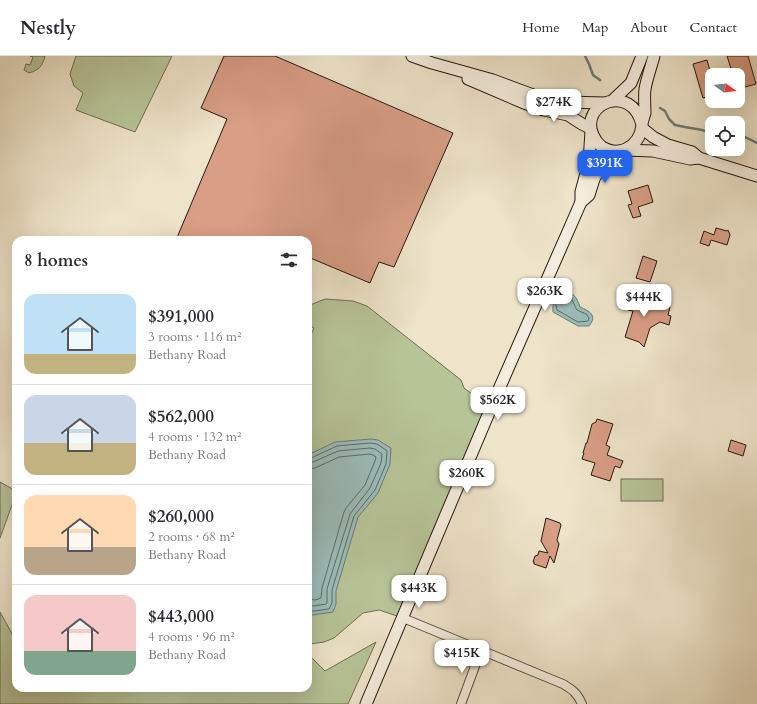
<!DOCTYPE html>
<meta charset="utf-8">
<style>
body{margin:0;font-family:Cardo,serif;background:#f2f2f3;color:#2b2b33;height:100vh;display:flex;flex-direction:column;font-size:15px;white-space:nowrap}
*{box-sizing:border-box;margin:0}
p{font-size:13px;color:#7c7c81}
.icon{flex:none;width:22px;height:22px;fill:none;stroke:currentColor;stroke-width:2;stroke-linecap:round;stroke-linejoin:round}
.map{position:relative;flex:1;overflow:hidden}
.side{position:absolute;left:12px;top:180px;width:300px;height:456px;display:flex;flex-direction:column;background:#fff;border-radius:12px;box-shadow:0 4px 16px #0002}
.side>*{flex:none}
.needle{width:26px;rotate:104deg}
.buttons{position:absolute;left:705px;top:12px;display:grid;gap:8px}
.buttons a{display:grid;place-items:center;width:40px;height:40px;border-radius:8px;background:#fff;box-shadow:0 4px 16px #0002;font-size:20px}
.price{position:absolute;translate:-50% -34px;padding:0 9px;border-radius:8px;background:#fff;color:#222;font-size:13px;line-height:26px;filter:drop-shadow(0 1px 2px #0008)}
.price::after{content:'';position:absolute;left:50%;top:24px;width:12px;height:9px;margin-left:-6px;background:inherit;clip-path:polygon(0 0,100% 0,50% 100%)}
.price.on{background:#2563eb;color:#fff}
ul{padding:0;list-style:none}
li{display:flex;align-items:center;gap:12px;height:100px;padding:0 12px}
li+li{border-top:1px solid #e1e1e2}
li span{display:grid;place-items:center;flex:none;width:112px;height:80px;border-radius:12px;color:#555}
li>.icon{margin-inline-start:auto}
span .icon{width:48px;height:48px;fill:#fffc;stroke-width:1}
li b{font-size:17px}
h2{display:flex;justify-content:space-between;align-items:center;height:48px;padding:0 12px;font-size:17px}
header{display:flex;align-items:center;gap:24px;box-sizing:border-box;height:56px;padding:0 20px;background:#fff;border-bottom:1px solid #e1e1e2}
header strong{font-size:19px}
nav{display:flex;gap:22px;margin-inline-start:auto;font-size:14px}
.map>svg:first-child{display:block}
.green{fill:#b7c498;stroke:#6e6e54}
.water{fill:#9bbebc;stroke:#6c7c78}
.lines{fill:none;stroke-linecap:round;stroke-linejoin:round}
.shore{stroke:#606b66;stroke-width:1}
.stream{stroke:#6c7c78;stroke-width:2.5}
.building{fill:#d99e86;stroke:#261811}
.street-casing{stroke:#584b3f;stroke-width:10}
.secondary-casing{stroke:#261811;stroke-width:13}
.street{stroke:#f4eddd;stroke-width:8}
.secondary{stroke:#f4eddd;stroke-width:11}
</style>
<header>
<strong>Nestly</strong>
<nav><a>Home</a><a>Map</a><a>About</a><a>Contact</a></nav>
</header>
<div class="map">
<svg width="757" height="648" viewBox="0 0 757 648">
<rect width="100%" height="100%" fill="#eee4ca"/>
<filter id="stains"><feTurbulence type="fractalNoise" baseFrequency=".005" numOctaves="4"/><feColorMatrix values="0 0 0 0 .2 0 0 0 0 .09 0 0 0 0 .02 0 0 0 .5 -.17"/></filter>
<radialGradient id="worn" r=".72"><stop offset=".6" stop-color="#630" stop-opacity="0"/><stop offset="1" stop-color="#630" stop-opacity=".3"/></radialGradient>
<g class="green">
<path d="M30 0H45C42 11 39 14 29 17L24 14 26 8 30 9 33 1Z"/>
<polygon points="76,0 172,0 135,76 76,54 83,37 74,30 70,18"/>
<polygon points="325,243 353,245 367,250 461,324 464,332 491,352 403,562 379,554 363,557 334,582 324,586 310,588 308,588 308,285 314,272 308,269 308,254 310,249"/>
<rect x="621" y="423" width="42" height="22"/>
<polygon points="0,426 16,435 16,438 0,482"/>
<polygon points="0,556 16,585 16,632 308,632 308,598 325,615 376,586 348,648 0,648"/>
</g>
<g class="water">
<path d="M562 235C573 236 577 241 580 251 589 255 598 259 589 270H578L553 256C552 246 555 242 562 235Z"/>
<polygon points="371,383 378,384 391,392 390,408 378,437 358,461 336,535 336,548 333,556 313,559 308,557 308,399 335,386"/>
</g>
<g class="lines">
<g class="shore">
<path d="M563 239C573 239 573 248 577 254L586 258 589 262 588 265 578 266 557 254 556 249Z"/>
<polyline points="308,402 311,402 337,390 370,387 377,388 386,394 387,395 386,408 375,434 354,460 332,534 332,547 329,553 314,555 308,554"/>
<polyline points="308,407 313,406 338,395 370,392 375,393 382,398 381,407 370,432 350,458 327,533 327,547 326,548 314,550 308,549"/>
<polyline points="308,413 315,412 339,401 370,398 373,399 376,401 375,405 365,429 346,452 344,456 322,532 321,542 315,544 308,543"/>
</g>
<g class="stream">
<polyline points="585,0 589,8 593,19 600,24"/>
<polyline points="660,52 665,55 669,63 675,69 685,71 702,74 712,77"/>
<polyline points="738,85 741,85 742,82 745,81 757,87"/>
</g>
</g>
<g class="building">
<polygon points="224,0 275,0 453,77 394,211 379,206 370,227 308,201 308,184 176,184 227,63 201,52"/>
<polygon points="727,0 748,0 756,28 738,33 738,19 733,19"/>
<polygon points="707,4 712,22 712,39 703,42 693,8"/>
<polygon points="648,129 653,146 638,151 641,160 633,162 628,149 632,148 628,135"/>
<polygon points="716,172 727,175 728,174 730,179 727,189 711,184 709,190 700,187 704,175 714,179"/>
<polygon points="643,200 657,205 650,226 636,222"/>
<polygon points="630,234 636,245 658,252 659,248 661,249 662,248 670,251 668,259 671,260 669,269 660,266 650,272 644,291 639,286 625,281 633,255 628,254 620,239"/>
<polygon points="597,363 613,368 606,389 610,391 607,399 623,405 620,412 615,410 610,425 591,419 595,407 582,403 584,397 583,397 586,387 587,387 592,368 596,366"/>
<polygon points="731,384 746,389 743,400 728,395"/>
<polygon points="546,462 560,467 561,469 557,484 559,488 554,507 550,500 546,512 534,508 534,506 533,506 535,500 538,499 539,495 548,497 541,485"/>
</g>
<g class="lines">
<g class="street-casing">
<g id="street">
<path d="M403 562 563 628C573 634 577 637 582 648"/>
<polyline points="461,648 481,594"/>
</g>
</g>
<g class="secondary-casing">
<g id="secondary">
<polyline points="412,0 432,7 493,24 536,40 565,46 605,47"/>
<polyline points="468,23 524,47 544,54 568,59 582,68 590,72"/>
<polyline points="613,44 631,27 642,0"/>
<path d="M642 69C632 26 579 47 593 79 595 84 598 88 602 91 609 95 618 97 626 93 636 88 641 80 642 69 642 65 644 61 645 57 645 49 644 41 645 33 647 22 651 11 654 0"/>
<polyline points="642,72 653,81 668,89 692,96 699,102 757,120"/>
<polyline points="624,94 653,95 690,103 699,102"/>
<polyline points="581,146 589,139 594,123 600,112 606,106 619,95"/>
<polyline points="366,648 496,340 581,146 581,136 589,106 591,75"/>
</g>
</g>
<use href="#street" class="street"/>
<use href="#secondary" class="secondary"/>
</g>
<rect width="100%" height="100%" filter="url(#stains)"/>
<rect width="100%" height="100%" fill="url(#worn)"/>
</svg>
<div class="buttons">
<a><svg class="needle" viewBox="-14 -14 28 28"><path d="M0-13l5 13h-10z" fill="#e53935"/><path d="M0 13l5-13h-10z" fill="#7c7c81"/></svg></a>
<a><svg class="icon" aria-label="locate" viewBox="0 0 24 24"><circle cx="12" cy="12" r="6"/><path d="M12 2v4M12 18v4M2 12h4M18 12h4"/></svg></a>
</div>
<b class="price" style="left:554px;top:67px">$274K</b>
<b class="price on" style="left:605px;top:128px">$391K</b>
<b class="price" style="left:545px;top:256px">$263K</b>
<b class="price" style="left:644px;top:262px">$444K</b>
<b class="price" style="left:498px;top:365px">$562K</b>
<b class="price" style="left:467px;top:438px">$260K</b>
<b class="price" style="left:419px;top:553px">$443K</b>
<b class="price" style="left:462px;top:618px">$415K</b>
<section class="side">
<h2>8 homes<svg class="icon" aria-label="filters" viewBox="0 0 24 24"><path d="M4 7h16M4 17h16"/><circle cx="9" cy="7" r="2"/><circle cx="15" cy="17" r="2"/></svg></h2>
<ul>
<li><span style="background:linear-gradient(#bfe0f5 75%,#c2b280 0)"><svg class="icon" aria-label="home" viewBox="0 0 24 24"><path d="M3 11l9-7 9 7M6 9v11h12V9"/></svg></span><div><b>$391,000</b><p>3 rooms · 116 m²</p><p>Bethany Road</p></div></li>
<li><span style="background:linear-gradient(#c9d6e8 60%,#c2b280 0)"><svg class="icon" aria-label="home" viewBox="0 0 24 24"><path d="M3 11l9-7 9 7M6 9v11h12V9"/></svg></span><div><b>$562,000</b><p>4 rooms · 132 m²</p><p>Bethany Road</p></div></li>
<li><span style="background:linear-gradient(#ffd9b3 65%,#b9a48a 0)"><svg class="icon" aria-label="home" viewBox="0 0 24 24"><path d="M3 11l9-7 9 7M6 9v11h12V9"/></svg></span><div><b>$260,000</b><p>2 rooms · 68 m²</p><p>Bethany Road</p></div></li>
<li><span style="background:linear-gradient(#f6c9c9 70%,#7fa58c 0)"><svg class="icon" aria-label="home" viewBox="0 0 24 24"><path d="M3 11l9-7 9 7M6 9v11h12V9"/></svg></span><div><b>$443,000</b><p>4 rooms · 96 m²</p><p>Bethany Road</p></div></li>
</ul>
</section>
</div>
